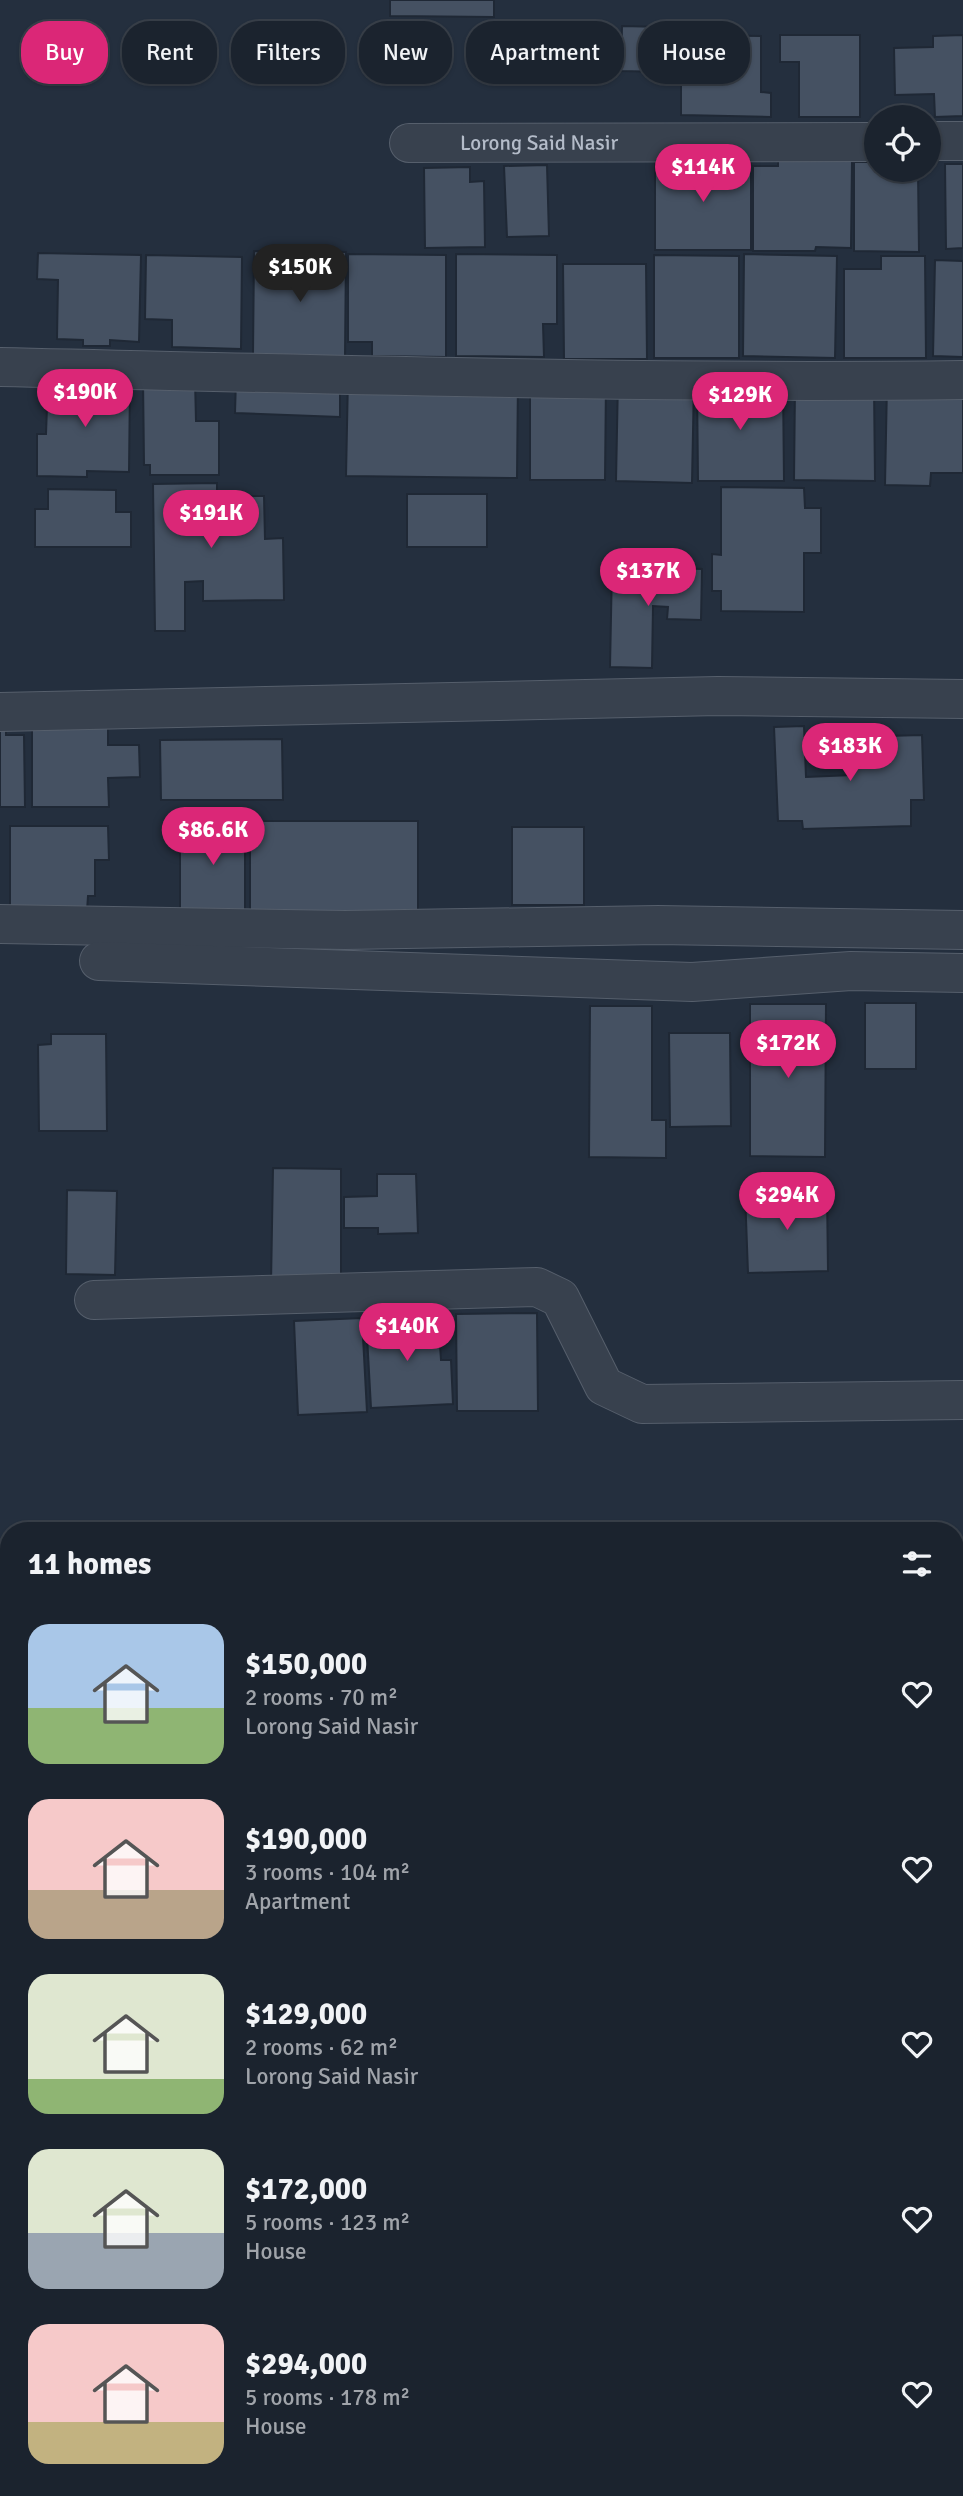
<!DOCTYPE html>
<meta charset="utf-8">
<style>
body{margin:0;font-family:Signika,sans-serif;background:#282f3a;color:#f1f3f6;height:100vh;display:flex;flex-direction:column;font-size:26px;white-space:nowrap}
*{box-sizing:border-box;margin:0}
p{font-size:23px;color:#a0a4aa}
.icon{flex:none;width:38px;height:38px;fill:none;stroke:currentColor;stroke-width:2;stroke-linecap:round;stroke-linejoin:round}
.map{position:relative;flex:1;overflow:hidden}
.panel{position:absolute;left:0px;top:1522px;width:964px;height:975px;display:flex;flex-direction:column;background:#1b232e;border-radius:28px 28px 0 0;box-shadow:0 2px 5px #0004,0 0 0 2px #39404a}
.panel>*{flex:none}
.hud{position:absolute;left:21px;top:21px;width:922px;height:63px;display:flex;gap:14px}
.buttons{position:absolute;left:864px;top:105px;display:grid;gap:14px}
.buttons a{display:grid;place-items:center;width:77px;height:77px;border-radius:50%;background:#1b232e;box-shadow:0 2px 5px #0004,0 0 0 2px #39404a;font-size:35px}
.price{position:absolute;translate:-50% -60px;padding:0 16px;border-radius:24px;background:#db2777;color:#fff;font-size:23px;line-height:46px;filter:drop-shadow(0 2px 4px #0008)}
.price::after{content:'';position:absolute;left:50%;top:42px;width:21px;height:16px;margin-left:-10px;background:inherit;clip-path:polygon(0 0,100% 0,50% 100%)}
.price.current{background:#222;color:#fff}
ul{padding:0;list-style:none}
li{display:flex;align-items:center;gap:21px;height:175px;padding:0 28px}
li span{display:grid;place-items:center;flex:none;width:196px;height:140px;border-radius:21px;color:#555}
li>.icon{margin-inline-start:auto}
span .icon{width:84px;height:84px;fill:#fffc;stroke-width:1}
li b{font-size:30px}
h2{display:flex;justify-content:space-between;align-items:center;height:84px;padding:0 28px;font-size:30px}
.pill{padding:0 24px;border-radius:28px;background:#1b232e;box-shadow:0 2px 5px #0004,0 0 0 2px #39404a;font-size:24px;line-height:63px}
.pill.current{background:#db2777;color:#fff}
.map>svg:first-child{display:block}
.water{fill:#394c67}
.building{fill:#455162;stroke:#1f2835;stroke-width:2}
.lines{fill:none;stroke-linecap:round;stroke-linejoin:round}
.street-casing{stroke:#565f6c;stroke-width:40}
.street{stroke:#38414e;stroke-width:38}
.labels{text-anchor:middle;stroke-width:5;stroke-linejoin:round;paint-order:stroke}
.street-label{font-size:21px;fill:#b4bcc9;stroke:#1d2633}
</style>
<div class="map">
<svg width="963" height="2496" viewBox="0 0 963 2496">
<rect width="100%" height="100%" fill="#242f3e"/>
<polygon class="water" points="0,2382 9,2395 9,2488 72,2489 77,2496 0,2496"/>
<g class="building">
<polygon points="390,0 494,0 494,17 390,16"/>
<polygon points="622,26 663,27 663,72 621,71"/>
<polygon points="681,35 761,36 761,92 771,93 771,117 681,115"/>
<polygon points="780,35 860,35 860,117 799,117 799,62 780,62"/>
<polygon points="963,35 963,116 935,117 934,94 895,95 894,48 933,47 933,36"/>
<rect x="655" y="159" width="96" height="91"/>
<polygon points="778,160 852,161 851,248 816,247 815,251 753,251 753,166 778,166"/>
<polygon points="854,162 877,162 877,170 918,170 919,252 854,251"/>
<polygon points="945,164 963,164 963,248 946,249"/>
<polygon points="547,165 549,236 507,237 504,166"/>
<polygon points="470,167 470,182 484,181 485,247 425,248 424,168"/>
<polygon points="254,251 346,252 345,357 253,356"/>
<polygon points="38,253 141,255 139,342 110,340 110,346 83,346 83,340 57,339 58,280 37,279"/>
<polygon points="348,254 446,255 446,357 372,356 372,342 348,342"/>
<polygon points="456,254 557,255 557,324 543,324 544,357 456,356"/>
<polygon points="744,254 837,256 835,358 743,356"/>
<polygon points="146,255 242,257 241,349 172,347 172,320 145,319"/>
<polygon points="654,255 739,256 739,358 654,358"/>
<polygon points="881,256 925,256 926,358 844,358 844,269 881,269"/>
<polygon points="935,260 963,261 963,357 933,356"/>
<polygon points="563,264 646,264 647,359 564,359"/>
<polygon points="348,377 518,379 517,478 346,476"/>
<polygon points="236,378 340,381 340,417 235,413"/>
<polygon points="48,379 130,385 129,472 87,471 87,477 37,476 37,434 46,434"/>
<polygon points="143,379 195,379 196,421 219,421 219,475 150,475 150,465 144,465"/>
<polygon points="618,379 694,381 692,483 616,481"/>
<polygon points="530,380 606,381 605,480 530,480"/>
<polygon points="697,383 783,383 784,481 698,481"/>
<polygon points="887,384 963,387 963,473 931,473 930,486 885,485"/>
<polygon points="795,385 874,385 875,481 794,480"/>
<polygon points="217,483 217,496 264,496 265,539 283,538 284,600 203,601 203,581 185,582 185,631 155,631 153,484"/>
<polygon points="721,487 804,488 805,508 821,508 821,553 804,553 804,612 721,611 721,591 712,591 712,554 721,555"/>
<polygon points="48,489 116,490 116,512 131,512 131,547 35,547 35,509 48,509"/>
<rect x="407" y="494" width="80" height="53"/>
<polygon points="612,566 702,569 701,620 667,619 668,607 653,606 652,668 610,667"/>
<polygon points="0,718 6,718 6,735 24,735 25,807 0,807"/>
<polygon points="32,718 108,719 108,745 139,745 140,777 108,778 109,807 32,807"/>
<polygon points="804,726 806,777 852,775 850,737 922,735 924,800 911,800 911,826 803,829 802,821 778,821 774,727"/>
<polygon points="282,739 283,800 161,800 160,740"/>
<rect x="250" y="821" width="168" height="93"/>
<polygon points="180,824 245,824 245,910 180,909"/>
<polygon points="10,826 108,826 109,860 95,860 95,896 88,896 87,911 10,911"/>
<rect x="512" y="827" width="72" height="78"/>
<rect x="865" y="1003" width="51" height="66"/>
<polygon points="750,1004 826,1004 825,1157 750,1156"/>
<polygon points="590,1006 652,1006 652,1120 666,1120 666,1158 589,1157"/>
<polygon points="669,1033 730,1033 731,1126 670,1127"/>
<polygon points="51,1034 106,1034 107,1131 39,1131 38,1045 51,1044"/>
<polygon points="273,1168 341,1169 341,1285 271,1284"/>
<polygon points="377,1174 416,1174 418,1233 378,1234 378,1228 344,1228 344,1197 377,1196"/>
<polygon points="67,1190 117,1191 115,1275 66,1274"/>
<polygon points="827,1191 828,1271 748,1273 745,1192"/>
<polygon points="537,1313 538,1411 457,1411 456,1314"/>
<polygon points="438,1315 441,1360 451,1360 453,1404 371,1408 366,1318"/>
<polygon points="362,1318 367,1412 298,1415 294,1321"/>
<polygon points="956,2421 962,2421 961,2496 898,2496 898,2488 956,2488"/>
<polygon points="785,2488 870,2488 870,2496 773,2496 773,2490"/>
</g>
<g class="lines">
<g class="street-casing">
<g id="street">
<polyline points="929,141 963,141"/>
<path id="s1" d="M409 143 877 142"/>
<path d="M0 367C321 374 642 384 963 380"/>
<polyline points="0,712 718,696 963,699"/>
<polyline points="0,924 345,930 658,925 963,930"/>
<polyline points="99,961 692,982 851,971 963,973"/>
<polyline points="94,1300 537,1287 560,1298 604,1386 642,1404 963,1400"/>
<polyline points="956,2371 963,2370"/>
<polyline points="710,2488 712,2496"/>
</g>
</g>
<use href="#street" class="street"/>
</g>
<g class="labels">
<g class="street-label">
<text dy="7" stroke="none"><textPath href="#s1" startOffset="130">Lorong Said Nasir</textPath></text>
</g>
</g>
</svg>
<div class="buttons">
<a><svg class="icon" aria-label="locate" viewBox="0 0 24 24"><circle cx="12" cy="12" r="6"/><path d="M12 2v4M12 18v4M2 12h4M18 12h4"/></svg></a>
</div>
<b class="price" style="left:703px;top:204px">$114K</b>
<b class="price current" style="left:300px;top:304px">$150K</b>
<b class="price" style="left:85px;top:429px">$190K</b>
<b class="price" style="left:740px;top:432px">$129K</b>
<b class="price" style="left:211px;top:550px">$191K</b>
<b class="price" style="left:648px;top:608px">$137K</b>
<b class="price" style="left:850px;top:783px">$183K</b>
<b class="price" style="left:213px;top:867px">$86.6K</b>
<b class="price" style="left:788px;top:1080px">$172K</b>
<b class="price" style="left:787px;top:1232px">$294K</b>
<b class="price" style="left:407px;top:1363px">$140K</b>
<div class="hud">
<a class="pill current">Buy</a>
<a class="pill">Rent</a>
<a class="pill">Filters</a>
<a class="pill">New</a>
<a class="pill">Apartment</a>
<a class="pill">House</a>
</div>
<section class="panel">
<h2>11 homes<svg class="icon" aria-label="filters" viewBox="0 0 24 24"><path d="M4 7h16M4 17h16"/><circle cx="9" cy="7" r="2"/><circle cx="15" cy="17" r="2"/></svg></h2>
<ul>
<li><span style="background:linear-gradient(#a9c7e8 60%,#8fb573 0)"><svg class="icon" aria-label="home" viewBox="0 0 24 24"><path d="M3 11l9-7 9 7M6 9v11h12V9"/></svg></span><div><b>$150,000</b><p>2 rooms · 70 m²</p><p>Lorong Said Nasir</p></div><svg class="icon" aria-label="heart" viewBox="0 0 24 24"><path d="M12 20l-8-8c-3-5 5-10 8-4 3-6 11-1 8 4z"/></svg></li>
<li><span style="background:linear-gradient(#f6c9c9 65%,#b9a48a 0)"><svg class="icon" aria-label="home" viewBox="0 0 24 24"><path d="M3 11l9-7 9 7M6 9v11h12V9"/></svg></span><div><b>$190,000</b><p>3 rooms · 104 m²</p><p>Apartment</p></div><svg class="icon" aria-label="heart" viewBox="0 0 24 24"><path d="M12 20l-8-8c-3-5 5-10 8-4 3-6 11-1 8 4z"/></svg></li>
<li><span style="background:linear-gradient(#dfe7d0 75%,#8fb573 0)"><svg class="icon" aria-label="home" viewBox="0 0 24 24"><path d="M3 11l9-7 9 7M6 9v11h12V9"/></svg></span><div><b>$129,000</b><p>2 rooms · 62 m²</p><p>Lorong Said Nasir</p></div><svg class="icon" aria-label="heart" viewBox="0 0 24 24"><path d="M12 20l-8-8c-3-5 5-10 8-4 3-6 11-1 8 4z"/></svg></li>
<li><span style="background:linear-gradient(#dfe7d0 60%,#9aa5b1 0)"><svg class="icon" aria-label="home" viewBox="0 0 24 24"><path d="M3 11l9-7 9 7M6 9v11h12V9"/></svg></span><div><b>$172,000</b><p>5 rooms · 123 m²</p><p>House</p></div><svg class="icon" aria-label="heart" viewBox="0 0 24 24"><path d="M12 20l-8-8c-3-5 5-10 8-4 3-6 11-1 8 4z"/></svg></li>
<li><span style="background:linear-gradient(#f6c9c9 70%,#c2b280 0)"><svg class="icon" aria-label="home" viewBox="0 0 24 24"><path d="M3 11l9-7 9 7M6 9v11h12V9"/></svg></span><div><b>$294,000</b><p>5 rooms · 178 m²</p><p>House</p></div><svg class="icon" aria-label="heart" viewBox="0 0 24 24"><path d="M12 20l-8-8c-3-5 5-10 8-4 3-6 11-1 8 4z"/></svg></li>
</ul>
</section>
</div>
